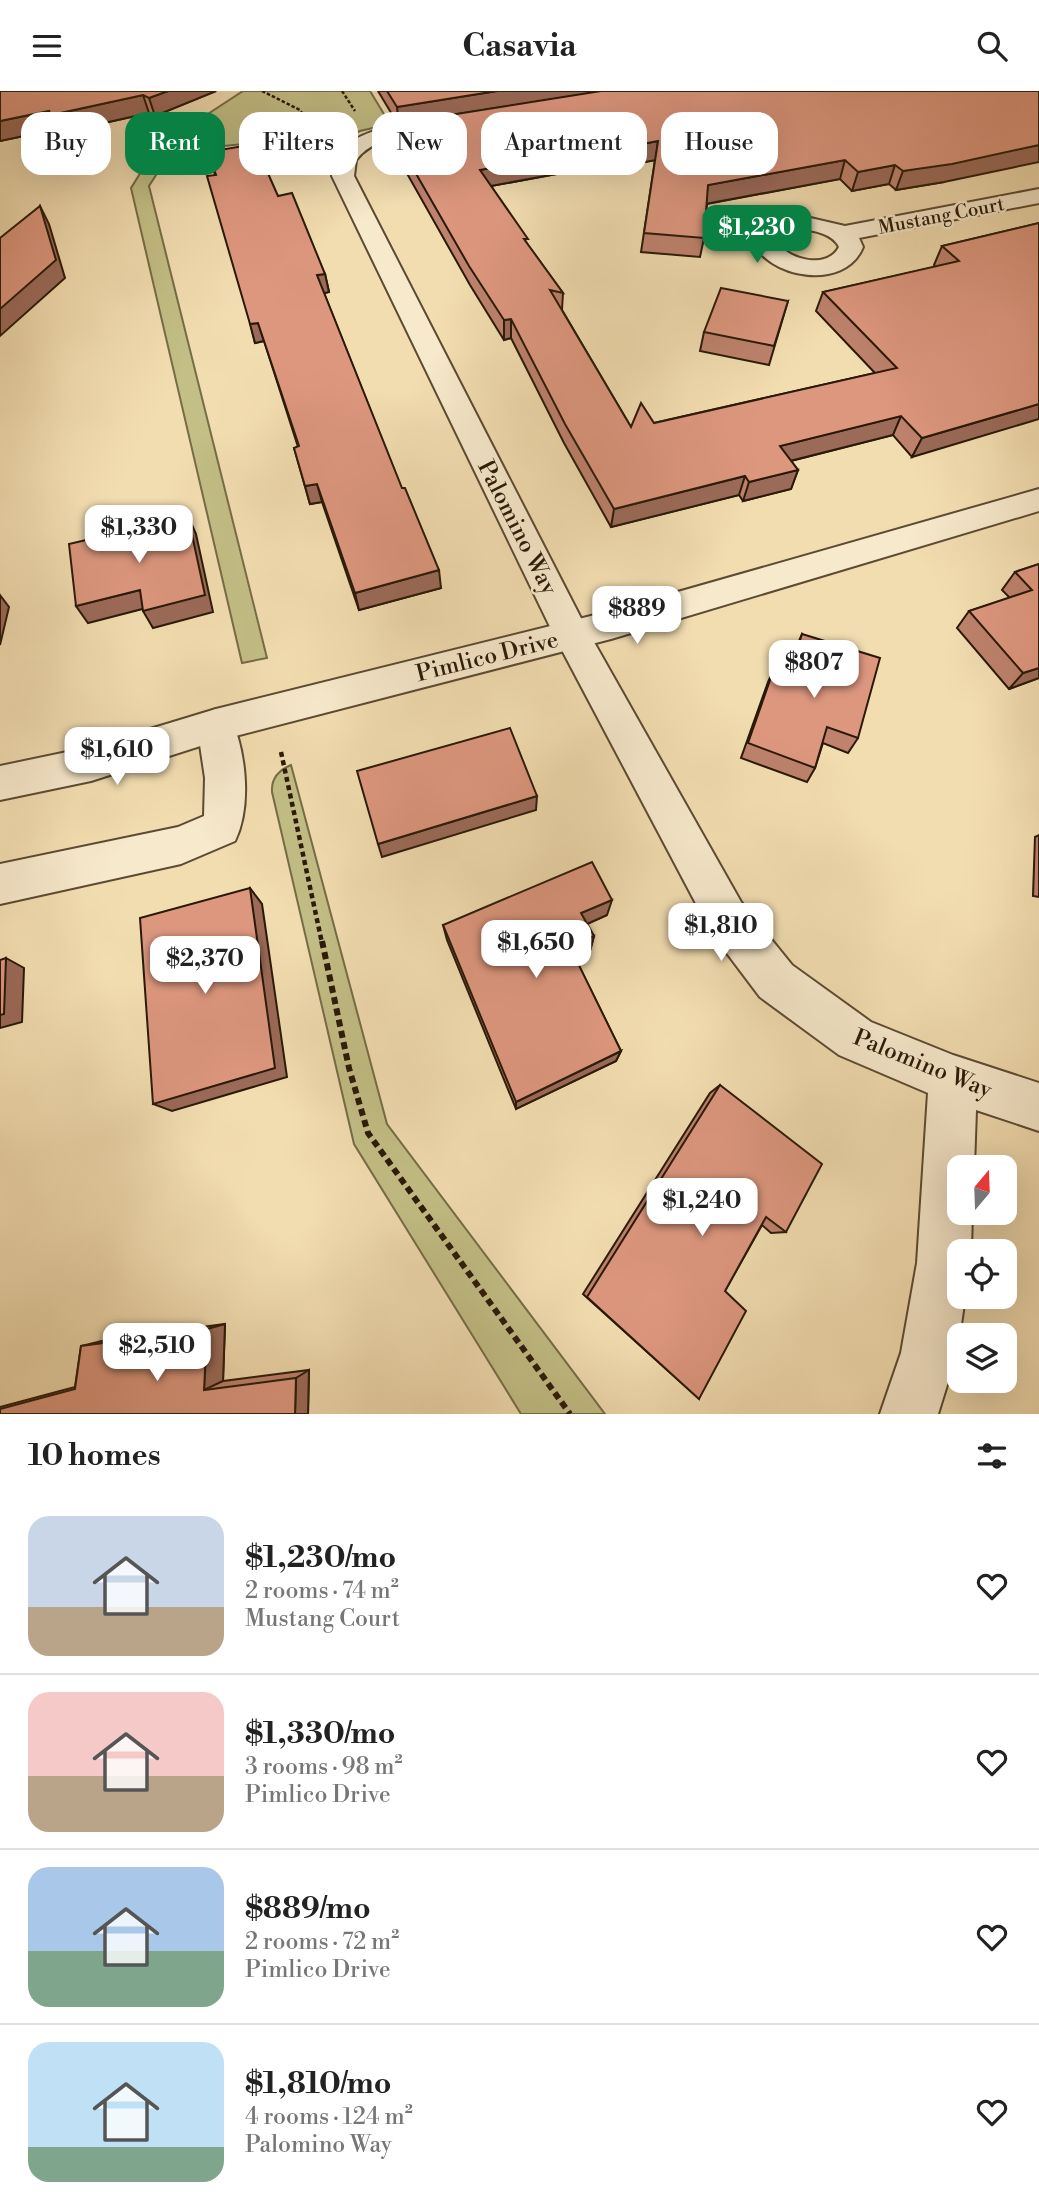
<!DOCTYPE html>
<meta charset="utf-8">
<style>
body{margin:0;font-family:"Libre Bodoni",serif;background:#f6f6f6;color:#222;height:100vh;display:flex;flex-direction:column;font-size:26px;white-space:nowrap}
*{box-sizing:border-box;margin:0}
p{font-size:23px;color:#767676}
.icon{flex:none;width:38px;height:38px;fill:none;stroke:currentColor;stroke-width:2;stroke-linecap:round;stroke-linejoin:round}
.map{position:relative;height:1323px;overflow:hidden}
.details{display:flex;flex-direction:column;background:#fff;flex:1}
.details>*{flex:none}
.top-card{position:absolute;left:21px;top:21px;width:998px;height:63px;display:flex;gap:14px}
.needle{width:46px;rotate:19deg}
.buttons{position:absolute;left:947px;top:1064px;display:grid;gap:14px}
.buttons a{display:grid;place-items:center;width:70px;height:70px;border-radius:14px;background:#fff;box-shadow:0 7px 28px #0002;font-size:35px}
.price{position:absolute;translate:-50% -60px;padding:0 16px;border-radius:14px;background:#fff;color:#222;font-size:23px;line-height:46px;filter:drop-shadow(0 2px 4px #0008)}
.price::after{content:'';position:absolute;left:50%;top:42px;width:21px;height:16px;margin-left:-10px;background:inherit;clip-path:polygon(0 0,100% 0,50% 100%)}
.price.active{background:#0b8043;color:#fff}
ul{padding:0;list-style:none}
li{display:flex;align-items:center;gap:21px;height:175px;padding:0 28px}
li+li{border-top:2px solid #e0e0e0}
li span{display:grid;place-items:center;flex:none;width:196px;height:140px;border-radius:21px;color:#555}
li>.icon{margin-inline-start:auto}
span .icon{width:84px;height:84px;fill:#fffc;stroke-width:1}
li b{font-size:30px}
h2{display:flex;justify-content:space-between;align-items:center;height:84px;padding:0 28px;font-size:30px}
.chip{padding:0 24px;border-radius:21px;background:#fff;box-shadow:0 7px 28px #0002;font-size:24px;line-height:63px}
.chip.active{background:#0b8043;color:#fff}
header{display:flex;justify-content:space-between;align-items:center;height:91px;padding:0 28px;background:#fff;font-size:32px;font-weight:800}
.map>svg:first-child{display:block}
.green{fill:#c3bf86;stroke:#766c47;stroke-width:2}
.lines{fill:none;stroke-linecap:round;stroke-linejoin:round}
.minor-casing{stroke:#5c4a32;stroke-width:4}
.tertiary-casing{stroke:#5c4a32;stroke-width:4}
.path-far2{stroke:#2a1908;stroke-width:2.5;stroke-dasharray:3.5 2;stroke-linecap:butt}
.path-far1{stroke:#2a1908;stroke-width:4.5;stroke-dasharray:5 3.5;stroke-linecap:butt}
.path{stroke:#2a1908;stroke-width:6;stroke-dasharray:7 4.5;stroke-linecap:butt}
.minor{fill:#f7e9cc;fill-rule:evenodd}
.tertiary{fill:#f7e9cc;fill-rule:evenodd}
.wall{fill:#be826d;stroke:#2a1908;stroke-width:2}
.shaded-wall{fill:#9b6a59;stroke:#2a1908;stroke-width:2}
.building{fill:#dd977f;stroke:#2a1908;stroke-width:2}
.labels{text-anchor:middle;stroke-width:5;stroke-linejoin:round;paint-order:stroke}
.far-street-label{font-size:19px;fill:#2a1908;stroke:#f7e9cc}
.street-label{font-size:23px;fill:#2a1908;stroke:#f7e9cc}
</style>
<header><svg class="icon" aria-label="menu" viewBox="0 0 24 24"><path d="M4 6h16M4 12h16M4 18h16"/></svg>Casavia<svg class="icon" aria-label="search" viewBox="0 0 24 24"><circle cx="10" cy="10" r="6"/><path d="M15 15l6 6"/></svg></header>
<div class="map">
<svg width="1039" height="1323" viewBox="0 0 1039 1323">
<rect width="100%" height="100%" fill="#f2ddb1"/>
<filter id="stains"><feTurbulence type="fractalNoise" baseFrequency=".00286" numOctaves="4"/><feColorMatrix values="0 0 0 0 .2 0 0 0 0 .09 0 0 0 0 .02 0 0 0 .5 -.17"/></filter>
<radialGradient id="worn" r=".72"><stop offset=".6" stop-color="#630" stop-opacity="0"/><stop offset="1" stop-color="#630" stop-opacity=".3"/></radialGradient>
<g class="green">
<polygon points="243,0 370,0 390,33 360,40 334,52 312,46 194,58 173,58 149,95 267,567 242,572 131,97 156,57"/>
<path d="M291 674 387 1033 605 1323H521L354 1053 272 701C271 687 279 679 291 674Z"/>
</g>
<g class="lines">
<g class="minor-casing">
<g id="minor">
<path d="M459 27 466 29 469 33 466 37C433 46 379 38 356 69L354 85 586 537 741 811 792 874 871 931 953 964 1039 992V1040L976 1019 974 1076H959V1122H972L971 1160H959V1206H965L957 1262 938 1323H880L901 1262 917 1172 928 1002 839 964 760 906 711 841 554 544 332 85C333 32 420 32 459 27Z"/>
<path d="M1039 98V112L859 147 863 156C845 201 766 188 751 147L763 132 793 123 845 135ZM794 137C810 139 832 141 839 156 827 180 783 168 775 147L779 142Z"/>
<path d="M216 618 229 623C246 658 252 715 235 750L181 773 0 813V773L178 736 204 725 205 687 197 634 203 623Z"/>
</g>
</g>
<g class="tertiary-casing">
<polygon id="tertiary" points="1039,398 1039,420 611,548 216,650 91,690 0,709 0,675 91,656 216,618 611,520"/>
</g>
<g class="path-far2">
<polyline points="262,0 300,19 308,31 304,37"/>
<polyline points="342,0 355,20"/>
<polyline points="278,37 298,36 322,40"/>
</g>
<polyline class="path-far1" points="281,661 322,852"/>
<polyline class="path" points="322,850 349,977 368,1042 570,1323"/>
<use href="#minor" class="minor"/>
<use href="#tertiary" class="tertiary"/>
</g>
<g class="wall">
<polygon points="0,0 216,0 155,25 149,22 59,42 57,38 0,50"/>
<polygon points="378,0 1039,0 944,91 896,99 889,93 852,100 840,88 707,113 704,147 700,166 641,161 655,69 614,77 611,73 491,95 528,154 563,202 562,219 631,336 654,332 875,282 816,220 823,201 935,176 934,174 942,155 1039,132 912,366 893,344 791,370 798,379 791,398 743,410 739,404 611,436 564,352 511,247 504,249 470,194 405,79 403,60 413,58 408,50 406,34 399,35"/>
<polygon points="208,61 278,105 325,183 329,201 324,202 441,497 359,519 322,411 310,413 294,357 298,356 264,250 255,252 215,84"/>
<polygon points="788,210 769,274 700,260 704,241"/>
<polygon points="1039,473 1039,587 1009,598 957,537 969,520 1010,507 1002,499 1015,481"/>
<polygon points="802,543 858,647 848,662 823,652 815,677 807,691 741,667 768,591 775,575 788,579 795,559"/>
<polygon points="1039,744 1039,806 1033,805 1035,746"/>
<polygon points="607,824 587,833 594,845 590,860 575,867 621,960 616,970 516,1018 447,849 443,834"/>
<polygon points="720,994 786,1141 771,1142 762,1134 725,1200 699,1308 583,1203 710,1002"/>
<polygon points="225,1233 223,1290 309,1279 308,1323 0,1323 0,1316 75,1296 81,1255 106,1249"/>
</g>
<g class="shaded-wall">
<polygon points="168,0 216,0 155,25 149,7"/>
<polygon points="497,0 606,0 406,31 406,34 399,35 397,16"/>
<polygon points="143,4 149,22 59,42 51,24"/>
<polygon points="49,20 57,38 0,50 0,30"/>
<polygon points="658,50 656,69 614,77 616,58"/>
<polygon points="1039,54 1039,71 944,91 896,99 903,80"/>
<polygon points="613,55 611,73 480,97 480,79"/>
<polygon points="845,69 840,88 705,113 708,94"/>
<polygon points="895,74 889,93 852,100 858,81"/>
<polygon points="40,115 49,133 65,187 0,245 0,218"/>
<polygon points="325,183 329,201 320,203 317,184"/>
<polygon points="511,228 511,247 504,249 504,229"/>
<polygon points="258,232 264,250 255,252 250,233"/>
<polygon points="1039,313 1039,328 912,366 922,347"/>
<polygon points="901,325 893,344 774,374 780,355"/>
<polygon points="798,379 791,398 743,410 749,391"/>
<polygon points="745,385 739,404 611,436 614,418"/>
<polygon points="317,393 322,411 310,413 305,395"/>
<polygon points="188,425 196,443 213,521 153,537 143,520"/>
<polygon points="439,479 441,497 359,519 355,502"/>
<polygon points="140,499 150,516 88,532 76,515"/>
<polygon points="0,504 9,516 0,554"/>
<polygon points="1039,577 1039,587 1009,598 1023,582"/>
<polygon points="537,705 536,719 382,766 378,753"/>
<polygon points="250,797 262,813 287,986 172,1020 153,1013"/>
<polygon points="612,809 607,824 578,837 581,822"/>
<polygon points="594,845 590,860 567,870 570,856"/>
<polygon points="6,867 24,877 22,931 0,937 0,924"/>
<polygon points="621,960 616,970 516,1018 516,1011"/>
<polygon points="225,1233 223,1290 204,1299 207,1238"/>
<polygon points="309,1279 308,1323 295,1323 296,1287"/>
</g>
<g class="building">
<polygon points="0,0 168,0 149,7 143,4 51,24 49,20 0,30"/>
<polygon points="387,0 497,0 397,16"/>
<polygon points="601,0 1039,0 1039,54 952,73 903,80 895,74 858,81 845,69 708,94 704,147 644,142 658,50 616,58 613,55 480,79 528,148 524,148 563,202 550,199 631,336 641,312 654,332 897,277 823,201 959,170 942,155 1039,132 1039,313 922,347 901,325 780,355 798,379 749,391 745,385 614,418 565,333 511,228 504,229 469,175 403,60 421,57 406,31"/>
<polygon points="255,53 278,105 292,102 325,183 317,184 402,397 405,397 439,479 355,502 317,393 305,395 294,357 299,355 258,232 250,233 207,85 216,84 208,61"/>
<polygon points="40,115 56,169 0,218 0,147"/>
<polygon points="721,197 788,210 774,255 704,241"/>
<polygon points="188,425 205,504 143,520 140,499 76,515 69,453"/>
<polygon points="1039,473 1039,577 1023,582 969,520 1032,499 1015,481"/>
<polygon points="802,543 880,567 858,647 827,636 815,677 748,652 775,575 790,580"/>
<polygon points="510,637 537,705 378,753 357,680"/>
<polygon points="592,771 612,809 581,822 594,845 570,856 621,960 516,1011 443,834"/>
<polygon points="250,797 275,977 153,1013 140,827"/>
<polygon points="6,867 4,923 0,924 0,869"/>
<polygon points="720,994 822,1073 786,1141 766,1126 725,1200 746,1220 699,1308 587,1206"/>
<polygon points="207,1238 204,1299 296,1287 295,1323 0,1323 0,1318 75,1298 81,1255"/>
</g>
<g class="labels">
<g class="far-street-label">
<text transform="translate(941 124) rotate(-11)" y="7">Mustang Court</text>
</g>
<g class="street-label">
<text transform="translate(518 436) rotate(63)" y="8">Palomino Way</text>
<text transform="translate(487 565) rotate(-14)" y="8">Pimlico Drive</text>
<text transform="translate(923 972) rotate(22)" y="8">Palomino Way</text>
</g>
</g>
<rect width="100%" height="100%" filter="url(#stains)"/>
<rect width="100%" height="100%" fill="url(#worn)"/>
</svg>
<div class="buttons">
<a><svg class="needle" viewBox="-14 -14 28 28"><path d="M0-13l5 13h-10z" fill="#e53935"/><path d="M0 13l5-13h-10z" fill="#767676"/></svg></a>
<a><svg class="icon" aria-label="locate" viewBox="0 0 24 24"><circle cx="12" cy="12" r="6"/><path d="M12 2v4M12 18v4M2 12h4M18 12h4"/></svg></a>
<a><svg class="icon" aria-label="layers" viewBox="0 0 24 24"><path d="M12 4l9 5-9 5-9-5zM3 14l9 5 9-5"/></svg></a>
</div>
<b class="price active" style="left:757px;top:174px">$1,230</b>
<b class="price" style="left:139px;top:474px">$1,330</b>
<b class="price" style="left:637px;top:555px">$889</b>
<b class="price" style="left:814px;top:609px">$807</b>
<b class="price" style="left:117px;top:696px">$1,610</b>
<b class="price" style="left:721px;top:872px">$1,810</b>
<b class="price" style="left:536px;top:889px">$1,650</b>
<b class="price" style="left:205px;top:905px">$2,370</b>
<b class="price" style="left:702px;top:1147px">$1,240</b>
<b class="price" style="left:157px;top:1292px">$2,510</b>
<div class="top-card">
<a class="chip">Buy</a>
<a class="chip active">Rent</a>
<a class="chip">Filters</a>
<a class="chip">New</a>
<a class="chip">Apartment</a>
<a class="chip">House</a>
</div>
</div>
<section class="details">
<h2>10 homes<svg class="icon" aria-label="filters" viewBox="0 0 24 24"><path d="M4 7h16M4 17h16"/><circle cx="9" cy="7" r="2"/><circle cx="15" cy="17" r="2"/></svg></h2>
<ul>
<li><span style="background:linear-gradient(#c9d6e8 65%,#b9a48a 0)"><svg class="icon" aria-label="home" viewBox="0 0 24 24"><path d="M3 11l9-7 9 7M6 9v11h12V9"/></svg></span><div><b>$1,230/mo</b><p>2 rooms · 74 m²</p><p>Mustang Court</p></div><svg class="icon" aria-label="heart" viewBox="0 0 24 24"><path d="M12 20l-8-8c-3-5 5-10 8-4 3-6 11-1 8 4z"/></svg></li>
<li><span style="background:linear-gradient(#f6c9c9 60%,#b9a48a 0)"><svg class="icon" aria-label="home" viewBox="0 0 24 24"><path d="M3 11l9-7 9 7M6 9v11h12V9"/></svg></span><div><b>$1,330/mo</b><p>3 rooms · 98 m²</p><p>Pimlico Drive</p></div><svg class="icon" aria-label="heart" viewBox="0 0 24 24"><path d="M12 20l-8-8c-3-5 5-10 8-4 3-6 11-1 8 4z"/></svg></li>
<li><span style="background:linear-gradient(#a9c7e8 60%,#7fa58c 0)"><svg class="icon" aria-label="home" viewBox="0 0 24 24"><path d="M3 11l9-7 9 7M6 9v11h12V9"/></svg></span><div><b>$889/mo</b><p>2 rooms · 72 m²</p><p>Pimlico Drive</p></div><svg class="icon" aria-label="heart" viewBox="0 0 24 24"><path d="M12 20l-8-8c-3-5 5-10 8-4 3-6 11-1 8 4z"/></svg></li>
<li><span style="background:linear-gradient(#bfe0f5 75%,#7fa58c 0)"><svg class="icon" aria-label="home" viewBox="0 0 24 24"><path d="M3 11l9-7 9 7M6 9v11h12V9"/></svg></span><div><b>$1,810/mo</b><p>4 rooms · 124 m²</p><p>Palomino Way</p></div><svg class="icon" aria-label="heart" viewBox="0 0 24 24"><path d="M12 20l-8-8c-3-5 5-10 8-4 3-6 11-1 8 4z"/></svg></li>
</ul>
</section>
